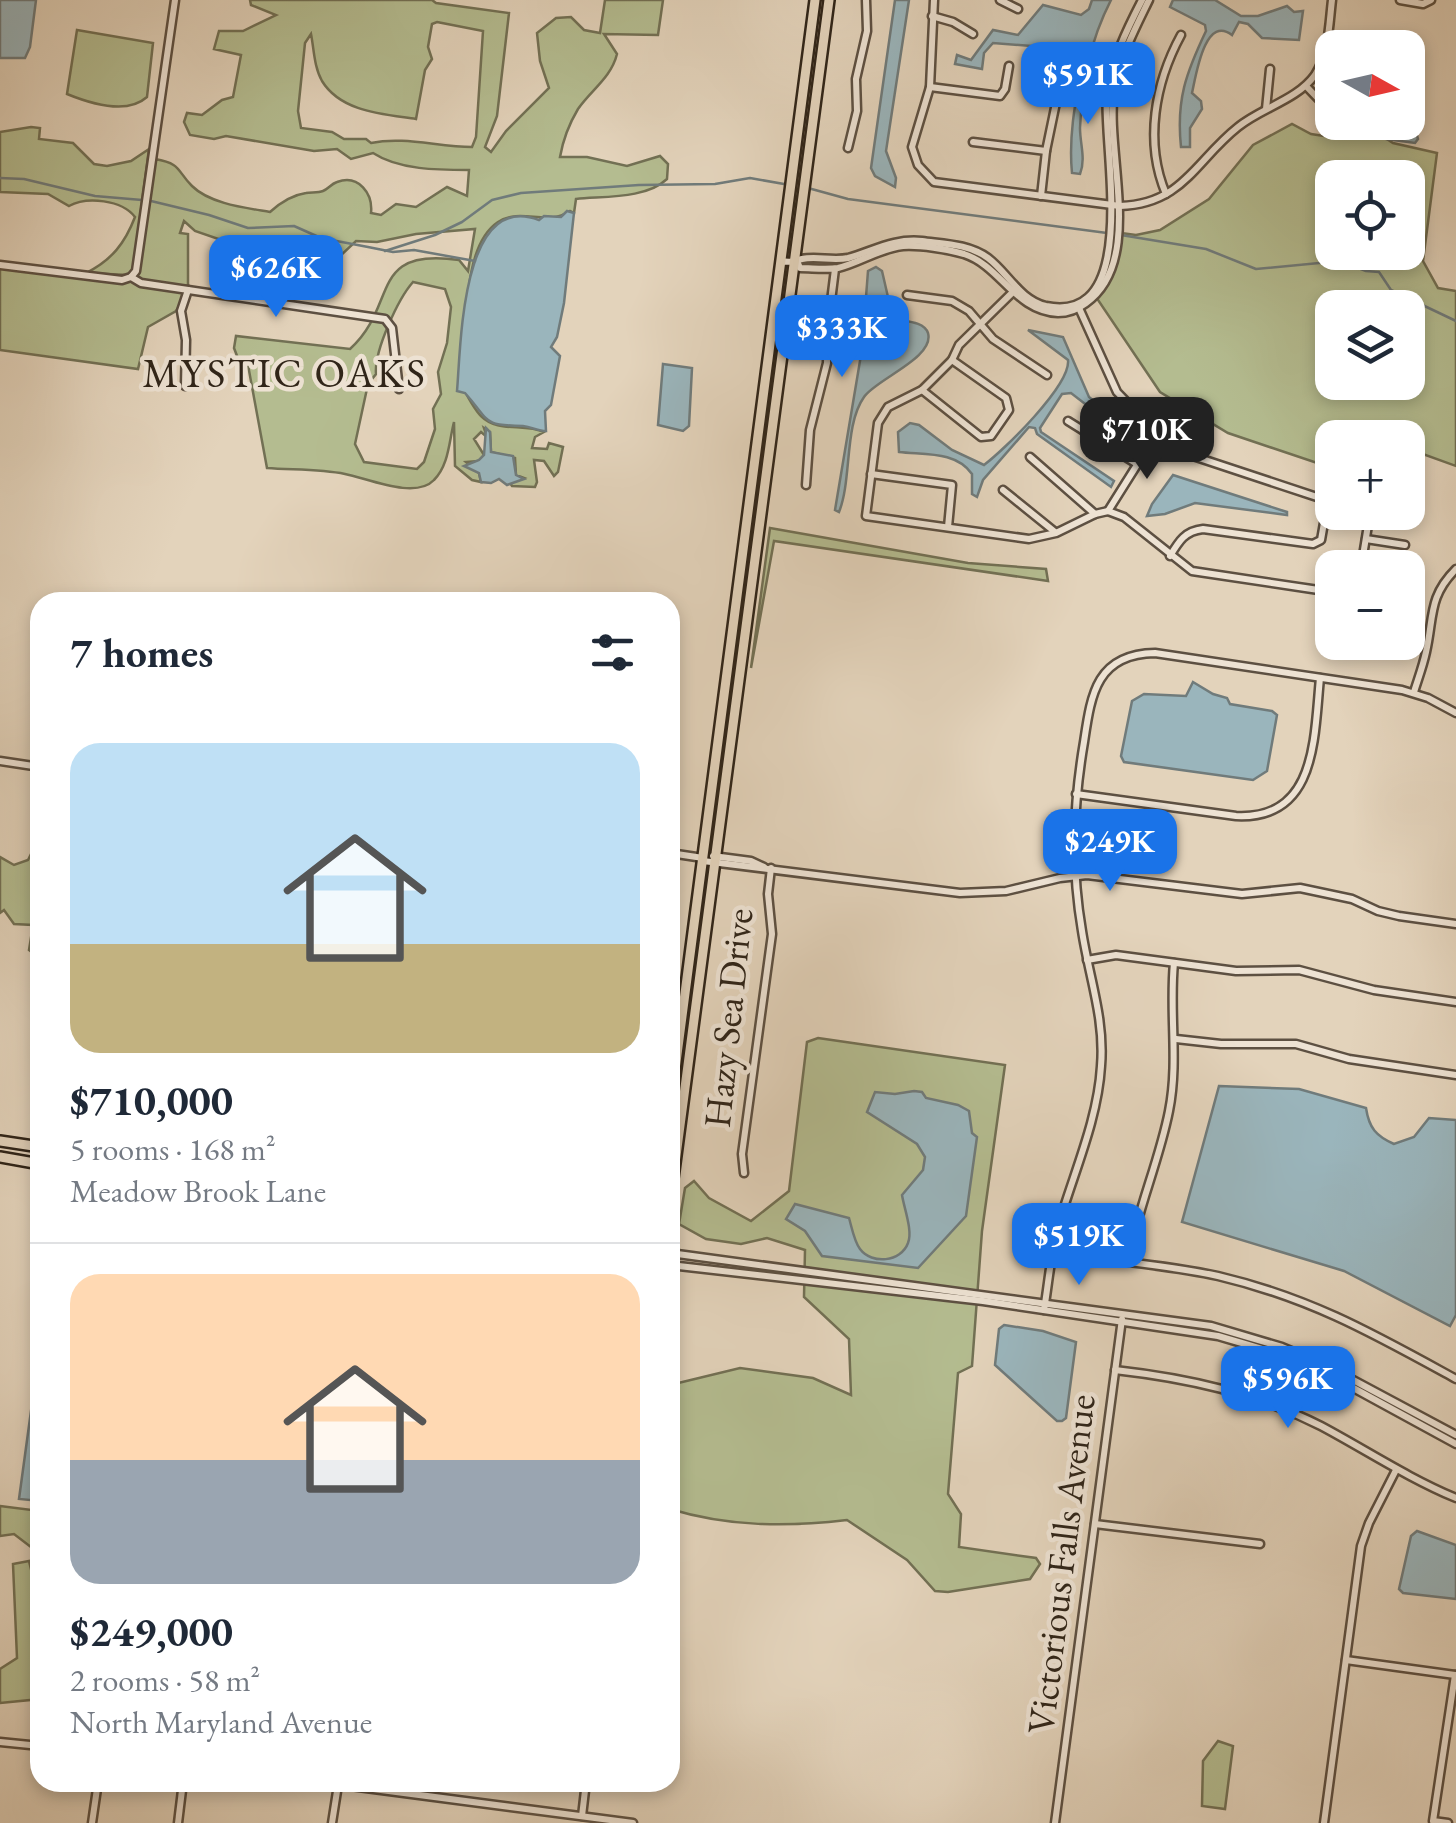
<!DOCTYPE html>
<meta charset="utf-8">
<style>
body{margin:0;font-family:"EB Garamond",serif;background:#f6f6f7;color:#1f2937;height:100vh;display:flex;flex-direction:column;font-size:38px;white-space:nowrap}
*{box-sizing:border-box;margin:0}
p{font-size:32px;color:#747a83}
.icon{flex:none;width:55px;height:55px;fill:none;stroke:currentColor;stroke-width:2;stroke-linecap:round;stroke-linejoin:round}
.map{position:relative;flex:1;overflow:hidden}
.side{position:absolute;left:30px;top:592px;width:650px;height:1200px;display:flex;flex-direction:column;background:#fff;border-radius:30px;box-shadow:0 5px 15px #0003}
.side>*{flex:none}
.needle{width:65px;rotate:98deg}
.buttons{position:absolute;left:1315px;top:30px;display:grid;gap:20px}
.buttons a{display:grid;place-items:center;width:110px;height:110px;border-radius:20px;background:#fff;box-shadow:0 5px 15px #0003;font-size:50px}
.price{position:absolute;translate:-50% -85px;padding:0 22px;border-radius:20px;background:#1a73e8;color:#fff;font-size:32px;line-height:65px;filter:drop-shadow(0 2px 5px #0008)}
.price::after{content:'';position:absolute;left:50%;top:60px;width:30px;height:22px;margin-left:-15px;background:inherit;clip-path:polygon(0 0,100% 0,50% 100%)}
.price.current{background:#222;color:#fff}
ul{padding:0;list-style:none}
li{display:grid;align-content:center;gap:20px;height:530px;padding:0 40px}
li+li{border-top:2px solid #e0e1e3}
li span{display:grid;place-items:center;height:310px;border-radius:30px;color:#555}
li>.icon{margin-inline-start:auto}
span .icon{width:180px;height:180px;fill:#fffc;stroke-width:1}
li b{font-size:42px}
h2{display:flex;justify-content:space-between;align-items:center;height:120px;padding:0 40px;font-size:42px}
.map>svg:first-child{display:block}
.green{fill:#b4bc90;stroke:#727054;stroke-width:2.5;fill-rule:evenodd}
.water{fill:#9ab5bc;stroke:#707b7b;stroke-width:2.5}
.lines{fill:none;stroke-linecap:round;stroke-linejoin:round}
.stream{stroke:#707b7b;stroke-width:2.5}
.minor-casing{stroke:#5d5042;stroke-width:11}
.major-casing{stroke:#302519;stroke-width:14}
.minor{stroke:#ede2d3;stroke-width:6}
.major{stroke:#e3d3bb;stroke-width:9}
.labels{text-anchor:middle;stroke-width:9;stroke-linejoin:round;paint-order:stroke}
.street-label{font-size:38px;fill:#302519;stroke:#ede2d3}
.neighbourhood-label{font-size:40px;letter-spacing:2.5px;fill:#302519;stroke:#ede2d3}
</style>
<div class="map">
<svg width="1456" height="1823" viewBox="0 0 1456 1823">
<rect width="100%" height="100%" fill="#e3d3bb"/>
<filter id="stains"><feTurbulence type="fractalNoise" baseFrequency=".002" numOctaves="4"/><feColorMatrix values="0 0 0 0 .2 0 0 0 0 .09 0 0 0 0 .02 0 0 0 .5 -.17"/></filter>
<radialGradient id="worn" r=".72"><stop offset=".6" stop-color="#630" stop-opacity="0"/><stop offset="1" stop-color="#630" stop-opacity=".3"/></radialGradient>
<g class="green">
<path d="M250 0H432L436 3 509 13 497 116 485 147 491 152 506 131 549 88 540 61 537 33 556 18 571 17 584 30 600 33 605 0H663L658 35 604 34 617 54C611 78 591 90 578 109 569 124 563 140 560 157H587L627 166 660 156 668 164 667 179C646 199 604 196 576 199L574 213 570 211C546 227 522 207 498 222 464 245 467 315 466 352 466 363 463 378 465 390 466 395 476 411 481 416 498 433 523 423 544 432L535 437 532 448 547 449 549 443 563 447 558 472 554 476 544 461 534 460 537 482 535 487 512 486 510 483 524 478 516 475 515 458 491 452 490 432 484 428 487 437 481 432 474 439 484 455 479 461 466 462 479 473 481 482 472 480 455 466 454 422C449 441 449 465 434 480 415 500 367 478 345 474 320 469 292 470 267 468L248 365 239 361 234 348 236 336 350 349C399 305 367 247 459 260L468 271 475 229 416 234 377 242 356 241 338 258 230 243 195 231 184 221 180 233 188 234V293L176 311 148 327 138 369 0 350V268L134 279 139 273 155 159C182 164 176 170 192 186 210 204 247 208 270 212 281 202 292 195 306 193 311 192 318 193 323 191 328 189 331 184 337 182 359 174 373 194 371 213L381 215 396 204 416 207 447 187 467 196 469 170C438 170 399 170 373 153L351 159 337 149 314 151 226 136 214 139 190 135 184 122 187 113 202 115 222 100 233 97 241 55 214 49 219 31H243L276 15 251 5ZM437 22 483 31 476 137 472 147C438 147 404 136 371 143L366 139H344L332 132 301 128 298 111 305 43 311 34C314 49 314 67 322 81 341 112 383 114 416 119L425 70 432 59 428 47 432 24ZM413 282 445 289 451 307 447 343 438 372 441 394 433 409 435 429 424 462 417 469 364 462 355 444 368 384 376 374C374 351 398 299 413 282Z"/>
<path d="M77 30 153 43 147 97C127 115 89 103 67 94Z"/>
<path d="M1354 123H1363L1393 143 1437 153 1423 261 1438 288 1456 291V466L1409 449 1408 438 1381 435 1354 437 1348 429 1343 432 1342 437 1332 438V468L1228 433 1160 392 1094 294 1109 267 1113 232 1136 235 1160 230 1209 199 1253 145 1292 124 1311 134 1337 138ZM1332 178H1408V252H1332ZM1332 308H1408V382H1332Z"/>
<path d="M31 127 40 128 39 139 73 143 94 164 107 166 131 161 149 149 133 270 129 275 86 273C112 260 125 243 135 217 122 200 87 196 69 206L48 194 0 192V132Z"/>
<polygon points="770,528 968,563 1046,569 1048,581 774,541 751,668"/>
<polygon points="40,836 40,956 38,957 29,950 33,925 14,924 4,910 0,913 0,857 14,865 28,860"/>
<path d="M818 1038 1005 1065 982 1231 972 1366 958 1373 948 1494 961 1514 959 1547 1036 1558 1040 1564 1030 1579 948 1592 935 1591 907 1560 847 1520C787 1527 729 1527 670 1509V1385L740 1368 813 1378 851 1395 849 1339 804 1297 805 1250 767 1238 741 1244 706 1239 679 1224 685 1188 694 1181 709 1198 751 1221 789 1191 807 1042Z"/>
<polygon points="0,1506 40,1511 40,1554 14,1534 0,1536"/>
<polygon points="29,1561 40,1607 40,1699 0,1703 0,1669 17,1658 13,1564"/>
<polygon points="1218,1741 1233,1746 1225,1809 1202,1806 1203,1761"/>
</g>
<g class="water">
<polygon points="0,0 36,0 30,47 25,58 0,58"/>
<polygon points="895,0 909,0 886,151 896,178 895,187 875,176 871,168"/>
<path d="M1092 0H1111C1090 41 1082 82 1080 128 1080 144 1086 159 1080 174L1072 173C1068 133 1077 94 1084 55L1070 49 993 43 984 53 982 69 955 64 957 55 971 60 993 30 1018 35 1043 5 1081 15 1089 9Z"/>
<path d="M1173 0H1215L1241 16H1258L1287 6 1294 12 1303 11 1299 40 1262 38 1248 24 1239 22 1232 35C1205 14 1196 75 1192 93L1201 101 1202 109 1190 128V147H1181C1176 100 1186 73 1206 31L1205 25 1170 7Z"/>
<polygon points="1408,83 1418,87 1413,121 1418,139 1415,143 1386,139 1364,123 1408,122"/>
<path d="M567 211 574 213 564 303 557 337 551 347 560 356 551 405 545 411 546 431C538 431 532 427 523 426 481 425 491 422 465 393L457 391C461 345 461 190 539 220L544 216 561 217Z"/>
<path d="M876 267 882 271 888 297 887 316C897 322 923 319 928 333 935 358 876 379 864 397 844 425 852 480 839 512L835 510 862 349 868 271Z"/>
<path d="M1028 330 1063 337 1089 397 1119 422 1115 427 1071 393 1062 394 1040 428 1041 432 1114 481 1111 487 1037 434 1035 428 1029 427 983 480 977 497 972 494V474C956 451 925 455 899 452L898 432 910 423 919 425 952 450 984 465C1004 450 1071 385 1068 360Z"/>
<polygon points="663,364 692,368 689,426 683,431 658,425"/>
<polygon points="486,428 490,432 491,452 513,456 516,475 524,479 507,485 499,479 491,483 481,482 479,473 464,466 479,460 484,455"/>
<polygon points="1173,475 1287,512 1287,515 1195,503 1165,514 1147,516 1152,504"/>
<polygon points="1193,682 1213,694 1227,698 1230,704 1272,711 1277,715 1267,771 1253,780 1124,762 1121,756 1132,701 1144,694 1186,696"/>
<path d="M1219 1086 1299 1089 1366 1108C1369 1128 1376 1136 1394 1144L1414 1137 1429 1118 1456 1120V1315L1450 1326 1344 1271 1182 1222Z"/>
<path d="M914 1091 922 1092 926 1098 958 1105 969 1111 972 1133 977 1137 966 1216 918 1268 822 1256 805 1231 786 1219 795 1204 849 1218C852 1228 854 1241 860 1249 872 1265 901 1262 908 1243 913 1231 904 1208 902 1195L923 1170 925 1157 917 1144 867 1112 875 1092 895 1094Z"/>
<polygon points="1004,1325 1043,1331 1076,1342 1066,1418 1062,1421 1057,1421 995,1365 999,1329"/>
<polygon points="40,1345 40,1501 19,1499"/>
<polygon points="1417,1531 1456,1545 1456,1599 1403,1593 1399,1589 1411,1536"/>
</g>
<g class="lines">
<g class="stream">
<polyline points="0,178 24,179 95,196 142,200"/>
<polyline points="808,188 848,199 1107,233"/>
<polyline points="151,201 209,215 248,228 294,226 321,238 368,247 393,252 414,250 475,261"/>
<polyline points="1113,234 1114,234"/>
<polyline points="1121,235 1206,249 1256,269 1340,261 1366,271 1379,272 1391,290 1456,321"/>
<polyline points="385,251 435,235 462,222 492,200 521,193 639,185 715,184 750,178 784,184"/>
</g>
<g class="minor-casing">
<g id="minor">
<path d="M934 0 930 87 912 147 918 165 934 182 1120 206C1183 204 1195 161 1238 127 1261 108 1297 100 1315 75 1329 53 1329 25 1332 0"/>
<polyline points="1000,0 1018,9"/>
<polyline points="1400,0 1423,4 1431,0"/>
<polyline points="932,16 953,22 973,34"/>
<polyline points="1306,86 1329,110"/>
<polyline points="930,87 1000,96 1005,89 1009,66"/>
<polyline points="1266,109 1270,69"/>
<polyline points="973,142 1046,151"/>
<polyline points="848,148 857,111 856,79 867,31 866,0"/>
<path d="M1166 194C1144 142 1155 83 1181 35"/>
<polyline points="1041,196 1046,151 1063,69"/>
<path d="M781 261C791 263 794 261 802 259 816 256 833 261 848 258 873 251 894 238 922 241 944 244 969 244 988 258 1008 273 1020 300 1046 306 1144 326 1101 140 1107 93 1112 60 1127 29 1142 0"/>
<path d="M798 263 800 268C812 268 826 270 838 268 859 263 881 248 903 246 920 245 947 249 964 254 1001 266 1015 311 1058 313 1068 313 1078 309 1086 303 1145 261 1105 153 1114 92 1119 59 1135 29 1149 0"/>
<polyline points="0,265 122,280 131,277 136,271 175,0"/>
<polyline points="131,277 141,283 385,319 392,328 399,389"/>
<polyline points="1017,288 959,345 952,360 922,390 888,407 878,423 866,516 1029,539 1056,533 1095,514 1108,511 1124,517 1192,571 1332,592"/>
<polyline points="907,295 952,301 969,311 993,339 1047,375"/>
<polyline points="1079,308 1117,392 1157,433 1187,454 1332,502"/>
<polyline points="185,386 186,340 181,311 188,290"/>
<polyline points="922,390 981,437 991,436 1009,410 1006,398 952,360"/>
<polyline points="1068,421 1137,464"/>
<polyline points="1030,457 1095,514"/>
<polyline points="871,474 952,485 948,527"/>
<polyline points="806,485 810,430 827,363 828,325 835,269"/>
<polyline points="1003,490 1055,532"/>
<polyline points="1108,511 1157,433"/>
<polyline points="1366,539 1405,545"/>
<path d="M1170 556C1179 541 1185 531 1203 529L1313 544 1321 540 1328 500"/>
<polyline points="1361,568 1369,519 1366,512"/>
<path d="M1414 692C1418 679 1423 666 1426 652 1434 617 1428 597 1456 569"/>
<polyline points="0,761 40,767"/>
<path d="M1076 794 1236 816C1317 820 1314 738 1320 678"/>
<polyline points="670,853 703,858"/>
<polyline points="713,856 751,861 764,867"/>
<polyline points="703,861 960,893 1006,891 1060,878 1087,875 1242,894 1300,888 1352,899 1378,911 1399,916 1456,924"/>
<polyline points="1087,960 1116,955 1236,971 1299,970 1374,990 1456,1002"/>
<polyline points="1176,1039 1221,1044 1296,1044 1349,1059 1456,1075"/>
<polyline points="744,1173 742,1154 772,934 768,894 771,868"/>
<path d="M1052 1252C1107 1261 1164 1264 1218 1276 1311 1298 1374 1334 1456 1379"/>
<polyline points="670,1253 1211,1326 1282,1347 1327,1366 1456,1435"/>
<path d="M1128 1262C1137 1210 1159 1162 1169 1111 1179 1061 1169 1012 1174 963"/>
<polyline points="670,1265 983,1301 1218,1336 1279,1354 1324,1372 1456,1444"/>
<path d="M1044 1310C1049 1280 1051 1249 1060 1220 1075 1170 1098 1118 1101 1066 1105 1019 1089 977 1082 931 1071 866 1073 807 1084 742 1091 695 1096 654 1155 653L1402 690 1428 698 1456 713"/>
<path d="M1115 1370C1186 1378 1256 1393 1321 1426 1366 1450 1408 1478 1456 1498"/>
<polyline points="1095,1524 1260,1544"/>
<polyline points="1346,1660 1455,1675"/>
<polyline points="0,1742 40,1746"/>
<polyline points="320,1782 633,1823"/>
<polyline points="582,1816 586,1782"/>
<polyline points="92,1823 98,1782"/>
<polyline points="178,1823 183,1782"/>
<polyline points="332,1823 338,1785"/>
<polyline points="1055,1823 1122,1319"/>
<polyline points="1324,1823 1361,1546 1369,1523 1396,1470"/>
<polyline points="1448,1823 1433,1821 1455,1675"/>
</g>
</g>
<g class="major-casing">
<g id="major">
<polyline points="670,1108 815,0"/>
<polyline points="0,1141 40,1147"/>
<polyline points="0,1157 40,1164"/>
<polyline points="670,1201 829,0"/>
</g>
</g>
<use href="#minor" class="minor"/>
<use href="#major" class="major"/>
</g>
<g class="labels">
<g class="street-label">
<text transform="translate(728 1018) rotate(-84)" y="13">Hazy Sea Drive</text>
<text transform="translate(1061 1564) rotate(-83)" y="13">Victorious Falls Avenue</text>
</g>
<g class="neighbourhood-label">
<text x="285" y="387">MYSTIC OAKS</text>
</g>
</g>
<rect width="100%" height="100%" filter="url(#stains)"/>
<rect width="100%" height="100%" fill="url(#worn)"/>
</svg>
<div class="buttons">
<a><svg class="needle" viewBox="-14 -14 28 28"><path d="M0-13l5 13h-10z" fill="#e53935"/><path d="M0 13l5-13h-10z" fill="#747a83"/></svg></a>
<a><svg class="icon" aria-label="locate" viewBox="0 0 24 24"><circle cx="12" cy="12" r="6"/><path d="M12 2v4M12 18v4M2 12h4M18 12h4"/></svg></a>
<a><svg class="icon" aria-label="layers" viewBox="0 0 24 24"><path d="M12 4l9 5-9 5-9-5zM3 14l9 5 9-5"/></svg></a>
<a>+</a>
<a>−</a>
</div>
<b class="price" style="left:1088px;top:127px">$591K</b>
<b class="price" style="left:276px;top:320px">$626K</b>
<b class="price" style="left:842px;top:380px">$333K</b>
<b class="price current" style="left:1147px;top:482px">$710K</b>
<b class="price" style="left:1110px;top:894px">$249K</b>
<b class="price" style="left:1079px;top:1288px">$519K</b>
<b class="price" style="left:1288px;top:1431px">$596K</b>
<section class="side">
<h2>7 homes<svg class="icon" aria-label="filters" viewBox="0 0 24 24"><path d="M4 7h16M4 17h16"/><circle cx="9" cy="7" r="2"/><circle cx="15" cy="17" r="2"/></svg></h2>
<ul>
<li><span style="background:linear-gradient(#bfe0f5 65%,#c2b280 0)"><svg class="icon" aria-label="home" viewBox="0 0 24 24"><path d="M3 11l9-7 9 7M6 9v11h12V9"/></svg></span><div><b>$710,000</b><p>5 rooms · 168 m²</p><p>Meadow Brook Lane</p></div></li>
<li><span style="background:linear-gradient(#ffd9b3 60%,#9aa5b1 0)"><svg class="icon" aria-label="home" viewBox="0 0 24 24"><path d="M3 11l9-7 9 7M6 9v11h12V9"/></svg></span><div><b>$249,000</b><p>2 rooms · 58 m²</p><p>North Maryland Avenue</p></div></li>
</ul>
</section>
</div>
